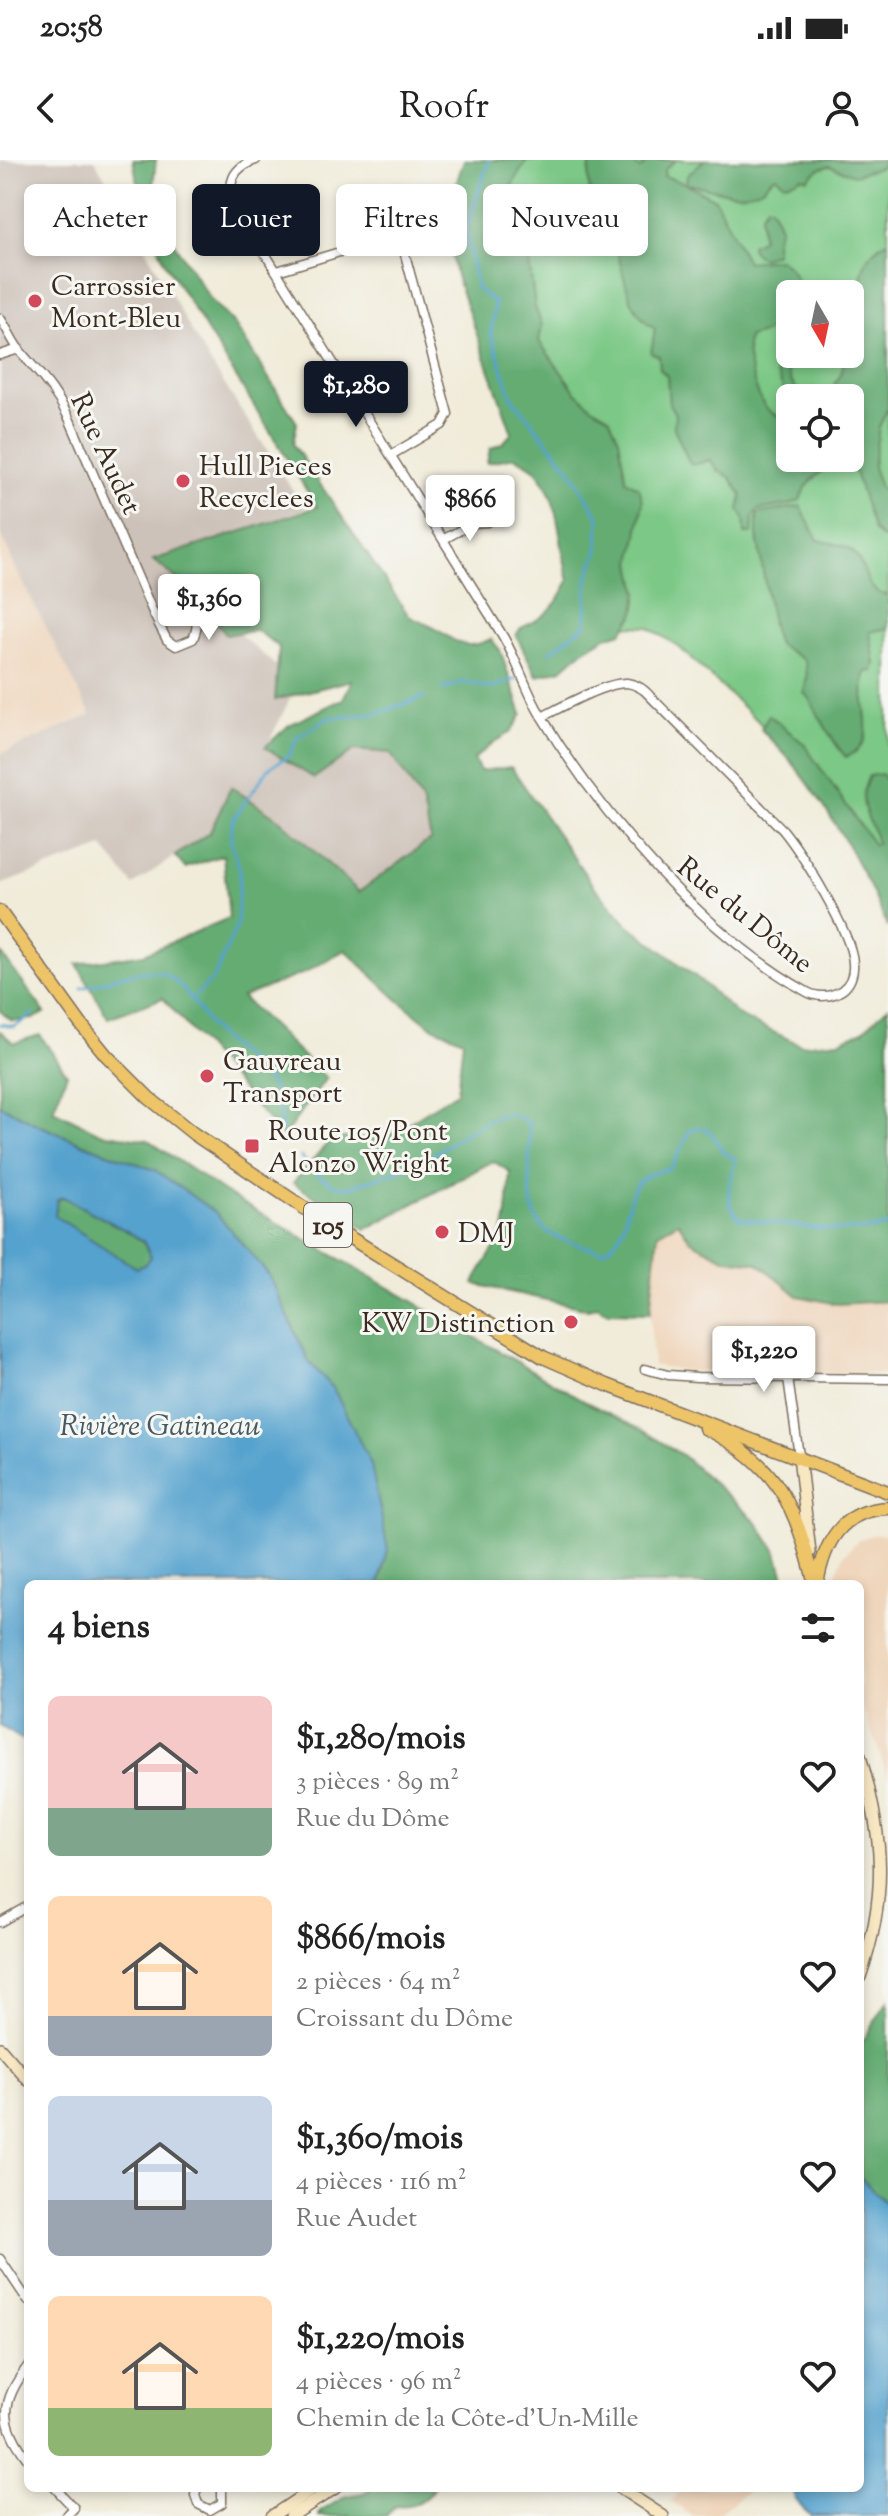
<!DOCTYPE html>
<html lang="fr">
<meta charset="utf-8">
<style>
body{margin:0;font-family:"Sorts Mill Goudy",serif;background:#f2f2f2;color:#222;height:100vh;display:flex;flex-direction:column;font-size:30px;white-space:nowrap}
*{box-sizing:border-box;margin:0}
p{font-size:26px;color:#767676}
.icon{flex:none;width:44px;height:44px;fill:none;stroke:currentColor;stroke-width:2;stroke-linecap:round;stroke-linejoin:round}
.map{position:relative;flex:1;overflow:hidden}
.side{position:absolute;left:24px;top:1420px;width:840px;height:912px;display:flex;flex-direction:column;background:#fff;border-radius:12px;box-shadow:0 4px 12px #0003}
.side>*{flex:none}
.guide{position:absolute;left:24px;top:24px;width:840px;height:72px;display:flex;gap:16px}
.needle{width:52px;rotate:171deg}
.tools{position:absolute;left:776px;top:120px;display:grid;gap:16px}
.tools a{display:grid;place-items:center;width:88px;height:88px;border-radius:12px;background:#fff;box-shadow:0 4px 12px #0003;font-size:40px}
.price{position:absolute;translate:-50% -68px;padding:0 18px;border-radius:8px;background:#fff;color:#222;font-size:26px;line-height:52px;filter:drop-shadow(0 2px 4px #0008)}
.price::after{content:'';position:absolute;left:50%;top:48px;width:24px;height:18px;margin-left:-12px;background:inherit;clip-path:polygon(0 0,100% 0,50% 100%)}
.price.selected{background:#111827;color:#fff}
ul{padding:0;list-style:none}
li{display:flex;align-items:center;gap:24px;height:200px;padding:0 24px}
li span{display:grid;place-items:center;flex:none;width:224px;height:160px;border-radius:12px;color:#555}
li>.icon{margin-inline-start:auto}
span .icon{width:96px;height:96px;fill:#fffc;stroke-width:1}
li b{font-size:34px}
h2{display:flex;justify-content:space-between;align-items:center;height:96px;padding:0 24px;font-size:34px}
.tag{padding:0 28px;border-radius:12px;background:#fff;box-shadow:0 4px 12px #0003;font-size:28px;line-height:72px}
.tag.selected{background:#111827;color:#fff}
.status{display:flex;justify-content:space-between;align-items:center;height:56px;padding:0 40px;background:#fff;direction:ltr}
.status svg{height:22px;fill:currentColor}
header{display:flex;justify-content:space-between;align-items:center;height:104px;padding:0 24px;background:#fff;font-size:36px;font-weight:600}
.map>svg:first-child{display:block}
.built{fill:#efd6bc}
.industrial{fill:#cdc2b9}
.green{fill:#7cc886;stroke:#5c7952;stroke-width:2;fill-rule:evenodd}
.forest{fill:#65ac73;stroke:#506b48;stroke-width:2}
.water{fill:#54a2ce;stroke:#486676;stroke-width:2;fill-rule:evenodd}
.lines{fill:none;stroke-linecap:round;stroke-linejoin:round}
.stream{stroke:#54a2ce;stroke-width:3}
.minor-casing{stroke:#7b6e60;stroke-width:11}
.secondary-casing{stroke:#7b6e60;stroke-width:14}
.primary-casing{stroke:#7b6e60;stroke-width:15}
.minor{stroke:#fff;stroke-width:8}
.secondary{stroke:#f8e7c3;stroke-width:11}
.primary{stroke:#eec469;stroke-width:12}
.poi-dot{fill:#d1495b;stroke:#f6f6f2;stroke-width:3}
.labels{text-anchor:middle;stroke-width:6;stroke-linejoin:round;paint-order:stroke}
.shield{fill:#f6f6f2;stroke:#73675e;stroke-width:2}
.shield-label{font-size:26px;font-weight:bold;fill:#3b2a1e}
.poi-label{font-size:28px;fill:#3b2a1e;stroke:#f6f6f2;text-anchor:start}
.street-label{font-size:28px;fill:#3b2a1e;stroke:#f6f6f2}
.water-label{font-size:30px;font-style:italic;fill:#455a64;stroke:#f6f6f2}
</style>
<div class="status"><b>20:58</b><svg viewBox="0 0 49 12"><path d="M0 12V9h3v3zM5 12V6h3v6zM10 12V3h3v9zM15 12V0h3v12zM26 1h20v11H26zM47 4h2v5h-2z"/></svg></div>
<header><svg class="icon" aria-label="back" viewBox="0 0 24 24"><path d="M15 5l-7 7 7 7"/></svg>Roofr<svg class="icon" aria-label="person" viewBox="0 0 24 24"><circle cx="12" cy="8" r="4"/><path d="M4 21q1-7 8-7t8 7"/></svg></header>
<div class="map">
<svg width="888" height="2356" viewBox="0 0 888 2356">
<rect width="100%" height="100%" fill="#f6f6f2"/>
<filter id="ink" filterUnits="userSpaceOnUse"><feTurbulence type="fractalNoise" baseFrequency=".0125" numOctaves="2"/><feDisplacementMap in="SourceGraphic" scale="16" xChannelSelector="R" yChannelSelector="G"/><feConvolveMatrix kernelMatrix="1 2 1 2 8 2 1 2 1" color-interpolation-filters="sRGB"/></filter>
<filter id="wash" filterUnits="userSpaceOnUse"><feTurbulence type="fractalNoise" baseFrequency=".006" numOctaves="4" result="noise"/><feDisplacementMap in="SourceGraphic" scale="32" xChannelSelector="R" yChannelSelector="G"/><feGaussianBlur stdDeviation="1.8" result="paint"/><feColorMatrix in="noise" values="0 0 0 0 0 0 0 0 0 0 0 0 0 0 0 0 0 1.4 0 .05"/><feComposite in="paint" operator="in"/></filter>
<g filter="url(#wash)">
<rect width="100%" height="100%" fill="#f1ecda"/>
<g class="built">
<polygon points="0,367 91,556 0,594"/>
<polygon points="678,1062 726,1099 758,1103 798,1136 837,1144 888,1141 888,1214 689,1211 653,1205 650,1153 658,1073"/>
<polygon points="871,1375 888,1375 888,1616 860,1541 860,1424 831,1424 844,1395 857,1381"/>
<polygon points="683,2328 752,2328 715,2356 693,2356 671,2342"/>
</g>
<polygon class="industrial" points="0,0 95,0 203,191 305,349 154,400 297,524 266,588 314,618 354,590 390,593 422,641 431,679 360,732 280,660 210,672 133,725 103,687 0,725 0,594 91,555 17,411 0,372"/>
<path class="green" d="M489 0H888V729L795 601 757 560 679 487 648 467 586 464 569 308ZM790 134H850V194H790ZM790 238H850V298H790Z"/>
<g class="forest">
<path d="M133 0H156L152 34 165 69 211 140 235 165 297 263 293 284 409 456C418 461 429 465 438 470 458 484 467 491 491 479L500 490 522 554 511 572 494 582 474 599 480 611 511 607 592 724 625 762 700 820 739 856 801 885 839 881 863 871 888 847V1141L837 1144 798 1136 758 1103 726 1099 691 1081 678 1062 658 1073 650 1153 606 1152 598 1146 588 1149 474 1124C481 1104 498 1088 504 1069 509 1051 508 1030 510 1012L493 1001 366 1069 293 1023 332 978H385L457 932 463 880 431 866 397 839 345 790 304 813 242 837 326 918 283 977 163 838 108 858 77 804 144 794 229 758 223 695 185 708 175 696 210 672 231 627 280 660 359 732 431 679 422 641 390 593 354 590 314 618 265 587 289 565 343 539 352 520 275 540 279 487 256 470 226 475 200 437 153 400 317 347 165 103 142 46Z"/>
<path d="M464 0H527L511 27 529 101 535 147 542 165 539 181 575 231 592 247 609 257 619 279 626 320 639 328 643 341 632 403 638 433 635 453 622 472 606 477 580 493 562 509 537 516 516 475C522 465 529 465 538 459 553 450 561 436 569 421 559 387 561 338 536 311 531 305 521 301 514 297L487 303 490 289 503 283 512 273 456 116 445 60 437 54 440 45 454 30Z"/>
<path d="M591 0H630L640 9 645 6 642 4 646 0H676L665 9 664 16 686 24 687 16 704 0H888L879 8 854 15 829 6 819 9 808 19 801 17C798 21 789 22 784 23L776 16C769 19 768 24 762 28 738 42 710 26 687 24L715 39 747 102 779 99 790 108 804 134H790V157L766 172 749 177C742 188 757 239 767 249 773 255 783 258 790 262V298H830V301C820 316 805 322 800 340L791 344 758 350 753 357 752 374H745L744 358 739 350 742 335 730 317 718 311 710 300 693 305 690 304 674 268 675 254 669 244 667 216 660 209 659 196 651 193 655 169C625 150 625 112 614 81 602 46 582 46 591 0Z"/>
<polygon points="767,45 772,48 780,67 775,81 776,93 763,98 756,95 751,87 752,83 756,83 762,78 761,55"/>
<path d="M888 81V248L879 267 873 307 880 327 888 340V379L881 377 874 371 850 297V238H834L833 227 841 214 846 194H850C850 178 855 164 858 149 862 120 857 96 888 81Z"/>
<path d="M790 169V194H796L801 200 800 205 788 209C789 224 799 233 812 238H790V241C775 215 763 191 790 169Z"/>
<path d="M800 346 818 380C829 383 846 384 854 393 868 407 863 432 888 435V468L870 472 875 504 873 511 866 512C855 545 884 581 846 597 828 578 820 553 804 532L807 517 805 501 778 484 773 470 757 376V354Z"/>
<path d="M769 555 803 583 874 685 877 683C870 656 855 645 869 616L882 614 887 622 888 768C866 713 834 658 799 611 788 596 773 583 761 569Z"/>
<polygon points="0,792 45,853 33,859 12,861 0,851"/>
<polygon points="0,871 14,883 40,875 67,914 53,950 100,973 148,980 224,1032 590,1244 642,1270 682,1295 756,1361 777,1393 786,1424 379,1424 384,1409 333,1228 309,1202 269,1115 155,1010 88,986 36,964 0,945"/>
<polygon points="63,1037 127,1071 143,1082 151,1097 145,1105 136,1108 54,1056 57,1039"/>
<polygon points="888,1841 888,2046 860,2017 860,1884"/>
<path d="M372 2328H434C423 2343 414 2348 395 2346L386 2356H319L320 2352 346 2336 364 2333Z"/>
</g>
<g class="water">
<path d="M0 945 36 964 88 986 155 1010 216 1053 269 1115 309 1202 333 1228 371 1304 388 1390 379 1424H28V1583L0 1566ZM63 1037 127 1071 143 1081 151 1097 145 1105 136 1108 55 1056 57 1039Z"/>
<polygon points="860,2017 888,2046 888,2356 811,2356 795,2339 793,2328 860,2328"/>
</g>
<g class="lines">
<g class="stream">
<polyline points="489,0 466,71 477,129 495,143 491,174 512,238 569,308 599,357 598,390 587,420 586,464 550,492"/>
<polyline points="443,529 464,522 491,528 516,519"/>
<path d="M82 828C105 822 137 807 161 813 182 819 198 851 211 867 228 888 254 900 270 923 279 936 280 954 282 970"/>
<polyline points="192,839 214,818 237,765 240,709 231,683 231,669 234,658 269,608 290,595 296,579 328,558 376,554 424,537"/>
<polyline points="0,864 14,867 33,854"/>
<path d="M301 997 317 1014 335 1026 349 1027 414 1006 484 962 504 954 519 956 529 964C532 994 521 1055 548 1072 563 1082 584 1086 602 1091 634 1075 621 1038 641 1020 649 1013 661 1011 671 1008L691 969C715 964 712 980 724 992 727 995 732 996 736 1000 730 1019 722 1045 741 1059 779 1063 856 1078 888 1065"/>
</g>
</g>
</g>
<g filter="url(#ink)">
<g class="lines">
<g class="minor-casing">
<g id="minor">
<path d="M256 0C233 7 226 23 235 45L501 473C517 499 525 528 540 554 601 656 704 774 807 832 818 838 832 837 842 830 850 824 854 814 853 803 852 773 803 695 783 670L645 531C640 527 634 524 627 523 606 522 561 547 542 557"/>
<polyline points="277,111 376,81 392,81 403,87 448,254 442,265 391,295"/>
<path d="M0 158C7 168 12 181 20 191 40 215 55 229 69 258L155 457 167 480 176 486 193 479C207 445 177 450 155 457"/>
<polyline points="0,195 19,189"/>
<polyline points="444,379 473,363 488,362"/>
<polyline points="645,1209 668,1215 697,1217 888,1219"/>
<polyline points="788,1218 799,1296"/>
<polyline points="0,1762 28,1746"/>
<polyline points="0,2099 28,2141"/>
<path d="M28 2206C0 2243 0 2262 28 2300"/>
<polyline points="55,2328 74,2348 66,2356"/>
<polyline points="197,2328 195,2335 198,2344 210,2350 222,2343 222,2328"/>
</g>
</g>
<g class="secondary-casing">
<g id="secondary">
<polyline points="799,1296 810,1392"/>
<path d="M860 1596C884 1678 888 1736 860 1817"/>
<polyline points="0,1888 28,1920"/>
<polyline points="620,2328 663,2356"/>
<polyline points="272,2356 314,2328"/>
<polyline points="291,2356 335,2328"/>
</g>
</g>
<g class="primary-casing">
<g id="primary">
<polyline points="0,752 80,863 106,895 149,938 194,974 328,1064 543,1197 607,1225 888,1332"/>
<path d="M705 1268C780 1304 796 1349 815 1424"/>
<path d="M817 1424C824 1383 841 1350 888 1348"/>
</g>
</g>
<use href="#minor" class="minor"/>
<use href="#secondary" class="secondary"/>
<use href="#primary" class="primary"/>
</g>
</g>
<g class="poi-dot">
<circle cx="35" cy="141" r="8"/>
<circle cx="183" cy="321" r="8"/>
<circle cx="207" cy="916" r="8"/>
<rect x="244" y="978" width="16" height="16" rx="4"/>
<circle cx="442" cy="1072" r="8"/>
<circle cx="571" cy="1162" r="8"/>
</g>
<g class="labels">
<rect class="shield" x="304" y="1043" width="48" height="44" rx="6"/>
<g class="shield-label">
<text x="328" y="1074">105</text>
</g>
<g class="poi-label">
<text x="51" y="135">Carrossier<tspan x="51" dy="32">Mont-Bleu</tspan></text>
<text x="199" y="315">Hull Pieces<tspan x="199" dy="32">Recyclees</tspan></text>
<text x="223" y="910">Gauvreau<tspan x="223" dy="32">Transport</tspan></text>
<text x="268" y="980">Route 105/Pont<tspan x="268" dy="32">Alonzo Wright</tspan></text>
<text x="458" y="1082">DMJ</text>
<text x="555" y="1172" text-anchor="end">KW Distinction</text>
</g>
<g class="street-label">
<text transform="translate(107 293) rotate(65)" y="10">Rue Audet</text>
<text transform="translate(746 754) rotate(39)" y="10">Rue du Dôme</text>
</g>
<g class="water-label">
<text x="160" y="1275">Rivière Gatineau</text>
</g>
</g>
</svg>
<div class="tools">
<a><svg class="needle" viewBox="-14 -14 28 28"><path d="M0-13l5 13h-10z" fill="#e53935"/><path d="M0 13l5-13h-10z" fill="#767676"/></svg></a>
<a><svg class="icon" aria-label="locate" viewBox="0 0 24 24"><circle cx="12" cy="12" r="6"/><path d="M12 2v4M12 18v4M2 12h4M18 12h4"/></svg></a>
</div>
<b class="price selected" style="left:356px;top:269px">$1,280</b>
<b class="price" style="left:470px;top:383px">$866</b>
<b class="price" style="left:209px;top:482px">$1,360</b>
<b class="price" style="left:764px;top:1234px">$1,220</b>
<div class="guide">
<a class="tag">Acheter</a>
<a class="tag selected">Louer</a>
<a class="tag">Filtres</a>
<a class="tag">Nouveau</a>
</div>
<section class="side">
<h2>4 biens<svg class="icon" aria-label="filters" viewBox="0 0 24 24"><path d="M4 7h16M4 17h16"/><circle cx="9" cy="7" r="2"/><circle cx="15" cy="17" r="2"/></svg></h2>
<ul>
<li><span style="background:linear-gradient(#f6c9c9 70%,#7fa58c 0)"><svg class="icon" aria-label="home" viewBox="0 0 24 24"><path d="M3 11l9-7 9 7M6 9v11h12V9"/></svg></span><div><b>$1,280/mois</b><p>3 pièces · 89 m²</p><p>Rue du Dôme</p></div><svg class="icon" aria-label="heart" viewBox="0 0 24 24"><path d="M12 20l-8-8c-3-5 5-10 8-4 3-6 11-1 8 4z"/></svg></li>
<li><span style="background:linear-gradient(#ffd9b3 75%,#9aa5b1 0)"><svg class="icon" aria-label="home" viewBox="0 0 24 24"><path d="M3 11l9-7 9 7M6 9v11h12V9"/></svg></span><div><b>$866/mois</b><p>2 pièces · 64 m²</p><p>Croissant du Dôme</p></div><svg class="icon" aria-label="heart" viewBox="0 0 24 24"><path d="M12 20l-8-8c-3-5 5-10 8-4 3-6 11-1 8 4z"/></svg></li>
<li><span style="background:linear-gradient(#c9d6e8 65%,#9aa5b1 0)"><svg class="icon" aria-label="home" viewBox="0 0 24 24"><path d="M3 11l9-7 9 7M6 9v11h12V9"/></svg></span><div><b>$1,360/mois</b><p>4 pièces · 116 m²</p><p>Rue Audet</p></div><svg class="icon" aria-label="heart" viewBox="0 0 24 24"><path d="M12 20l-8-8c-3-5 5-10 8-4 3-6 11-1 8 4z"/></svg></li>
<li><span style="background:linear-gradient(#ffd9b3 70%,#8fb573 0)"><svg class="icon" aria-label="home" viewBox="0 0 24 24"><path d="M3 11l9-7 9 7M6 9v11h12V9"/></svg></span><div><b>$1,220/mois</b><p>4 pièces · 96 m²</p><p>Chemin de la Côte-d'Un-Mille</p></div><svg class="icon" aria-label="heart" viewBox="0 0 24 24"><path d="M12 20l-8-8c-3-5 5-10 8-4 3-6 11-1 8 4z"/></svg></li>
</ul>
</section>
</div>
